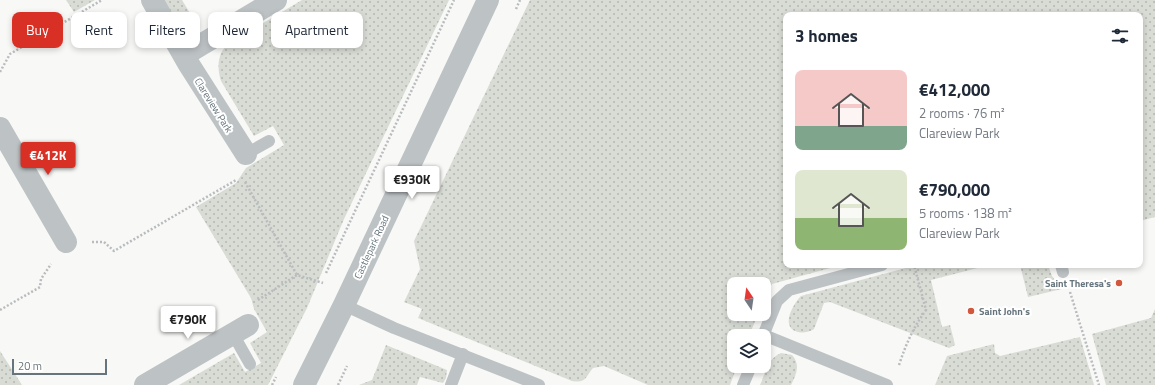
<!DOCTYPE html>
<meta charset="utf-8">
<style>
body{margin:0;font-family:"Titillium Web",sans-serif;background:#f6f6f7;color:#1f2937;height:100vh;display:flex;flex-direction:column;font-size:15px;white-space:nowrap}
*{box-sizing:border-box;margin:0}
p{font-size:13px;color:#747a83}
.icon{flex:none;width:22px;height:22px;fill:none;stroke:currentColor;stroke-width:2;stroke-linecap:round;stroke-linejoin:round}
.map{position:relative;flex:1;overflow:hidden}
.sheet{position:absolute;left:783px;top:12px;width:360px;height:256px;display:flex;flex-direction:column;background:#fff;border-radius:8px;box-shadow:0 2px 6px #0003}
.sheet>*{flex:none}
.banner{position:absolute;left:12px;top:12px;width:380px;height:36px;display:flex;gap:8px}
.needle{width:26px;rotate:347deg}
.buttons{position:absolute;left:727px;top:277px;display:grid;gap:8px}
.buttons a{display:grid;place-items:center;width:44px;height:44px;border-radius:8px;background:#fff;box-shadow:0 2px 6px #0003;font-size:20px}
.scale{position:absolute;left:12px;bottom:10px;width:95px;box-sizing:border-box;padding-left:4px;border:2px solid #66757d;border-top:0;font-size:11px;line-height:14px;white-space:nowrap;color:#66757d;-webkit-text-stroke:3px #fff;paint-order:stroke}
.price{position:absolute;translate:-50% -34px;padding:0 9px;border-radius:4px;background:#fff;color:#222;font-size:13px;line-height:26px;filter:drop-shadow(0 1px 2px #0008)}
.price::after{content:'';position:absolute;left:50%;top:24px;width:12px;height:9px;margin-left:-6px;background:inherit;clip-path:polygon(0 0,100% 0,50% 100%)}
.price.selected{background:#d93025;color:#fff}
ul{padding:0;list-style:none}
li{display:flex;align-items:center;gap:12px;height:100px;padding:0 12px}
li span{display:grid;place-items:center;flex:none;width:112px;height:80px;border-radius:8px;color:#555}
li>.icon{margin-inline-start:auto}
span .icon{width:48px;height:48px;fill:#fffc;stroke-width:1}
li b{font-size:17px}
h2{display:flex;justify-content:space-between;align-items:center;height:48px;padding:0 12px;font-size:17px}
.chip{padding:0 14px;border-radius:8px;background:#fff;box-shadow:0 2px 6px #0003;font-size:14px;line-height:36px}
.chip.selected{background:#d93025;color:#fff}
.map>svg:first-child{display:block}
.grass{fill:url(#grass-dots)}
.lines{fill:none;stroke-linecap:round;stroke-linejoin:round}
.path{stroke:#b8bcbe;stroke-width:2.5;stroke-dasharray:2 2;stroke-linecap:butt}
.service{stroke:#bdc2c5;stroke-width:12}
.minor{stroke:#bdc2c5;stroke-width:22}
.tertiary{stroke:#bdc2c5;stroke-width:22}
.poi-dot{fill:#d1573d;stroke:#fff;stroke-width:1.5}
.labels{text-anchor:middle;stroke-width:4;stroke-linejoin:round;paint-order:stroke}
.street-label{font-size:10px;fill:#66757d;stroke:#fff}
.poi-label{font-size:10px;font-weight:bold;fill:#66757d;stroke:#fff;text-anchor:end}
</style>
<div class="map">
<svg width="1155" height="385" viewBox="0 0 1155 385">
<defs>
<pattern id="grass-dots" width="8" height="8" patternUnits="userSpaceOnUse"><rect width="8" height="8" fill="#d8dcd5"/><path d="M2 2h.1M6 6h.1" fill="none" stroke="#b3b7b2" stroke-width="1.8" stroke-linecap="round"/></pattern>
</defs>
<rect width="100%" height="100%" fill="#f8f8f6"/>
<g class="grass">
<polygon points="66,0 95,0 74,12"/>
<polygon points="163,0 182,0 196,23 181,31"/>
<path d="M302 0H449L344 219 307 308 268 385H179L234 353 245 372 261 363 250 343 267 332 254 309 251 298 196 207 236 183 246 168 284 145 273 126 254 136 221 81C217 68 217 54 228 44Z"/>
<path d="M530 0H1155V217L1140 221V15H786V265H841L772 284 764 299V284H734V314H758L749 336H734V366H737L730 385H648L604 366 593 368C585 377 587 383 572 381L418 318 422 309 404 302 420 269 414 241Z"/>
<path d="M917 265H989L931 280 942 327 950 325 955 345 949 348 830 302 824 303 814 329C805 335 786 334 789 318 790 311 796 301 801 296Z"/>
<polygon points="1020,265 1048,265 1052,276 1057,283 1066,288 1028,297"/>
<polygon points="1155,309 1155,385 1106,385 1092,334 1151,318"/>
<polygon points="1080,337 1094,385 935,385 947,356 994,344 995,353 1000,356"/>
<polygon points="386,345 447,370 446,378 443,383 420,377 417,385 359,385 372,380"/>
<polygon points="0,351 22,385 0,385"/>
<path d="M781 353 792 355C801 365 796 375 791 385H760C766 372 767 359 781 353Z"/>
</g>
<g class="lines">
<g class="path">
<polyline points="516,9 520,0"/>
<polyline points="0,72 10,54 102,0"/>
<polyline points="245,182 297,275"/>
<polyline points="92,242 104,242 114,251 236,180"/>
<polyline points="326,273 454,0"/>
<polyline points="1070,292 1099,385"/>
<polyline points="258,300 297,275 323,283"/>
<polyline points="0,310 40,287 41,279 51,264"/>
<path d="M899 365C906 344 913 328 926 310L914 265"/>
<polyline points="272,385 276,377"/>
<polyline points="338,385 347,366"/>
</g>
<g class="service">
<polyline points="246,154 269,141"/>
<polyline points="1061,265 1063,272"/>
<polyline points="344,305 394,328 539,385"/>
<polyline points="233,334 250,364"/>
<polyline points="764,335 887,385"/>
<polyline points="763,336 777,301 789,290 882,265"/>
<polyline points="451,385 463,354"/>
<polyline points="743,385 751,366"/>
</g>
<g class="minor">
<polyline points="152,0 188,63 246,154"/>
<polyline points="184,55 276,0"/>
<polyline points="0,128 66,242"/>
<polyline points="145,385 248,325"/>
</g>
<polyline class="tertiary" points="304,385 344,305 488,0"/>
</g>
<g class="poi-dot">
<circle cx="1119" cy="283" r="4"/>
<circle cx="971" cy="311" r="4"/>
</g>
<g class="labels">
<g class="street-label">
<text transform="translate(214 105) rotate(58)" y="4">Clareview Park</text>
<text transform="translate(371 247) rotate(-65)" y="4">Castlepark Road</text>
</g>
<g class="poi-label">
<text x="1111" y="287">Saint Theresa's</text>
<text x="979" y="315" text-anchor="start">Saint John's</text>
</g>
</g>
</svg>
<div class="buttons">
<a><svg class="needle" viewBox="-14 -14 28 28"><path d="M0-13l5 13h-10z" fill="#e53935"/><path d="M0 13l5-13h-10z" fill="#747a83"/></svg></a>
<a><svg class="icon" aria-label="layers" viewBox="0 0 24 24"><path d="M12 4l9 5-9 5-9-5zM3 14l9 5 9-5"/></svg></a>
</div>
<div class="scale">20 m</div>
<b class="price selected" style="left:48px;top:176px">€412K</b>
<b class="price" style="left:412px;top:200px">€930K</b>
<b class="price" style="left:188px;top:340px">€790K</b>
<div class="banner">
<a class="chip selected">Buy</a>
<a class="chip">Rent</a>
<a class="chip">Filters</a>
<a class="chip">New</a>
<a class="chip">Apartment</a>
</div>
<section class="sheet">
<h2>3 homes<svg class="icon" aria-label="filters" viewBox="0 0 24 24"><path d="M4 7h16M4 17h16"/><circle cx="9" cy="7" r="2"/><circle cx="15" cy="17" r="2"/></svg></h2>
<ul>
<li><span style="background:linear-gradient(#f6c9c9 70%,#7fa58c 0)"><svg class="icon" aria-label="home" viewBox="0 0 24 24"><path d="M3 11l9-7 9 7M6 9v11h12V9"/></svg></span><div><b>€412,000</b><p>2 rooms · 76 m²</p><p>Clareview Park</p></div></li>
<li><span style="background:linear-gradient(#dfe7d0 60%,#8fb573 0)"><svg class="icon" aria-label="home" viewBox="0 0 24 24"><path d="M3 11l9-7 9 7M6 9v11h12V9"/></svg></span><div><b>€790,000</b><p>5 rooms · 138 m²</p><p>Clareview Park</p></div></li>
</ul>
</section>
</div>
